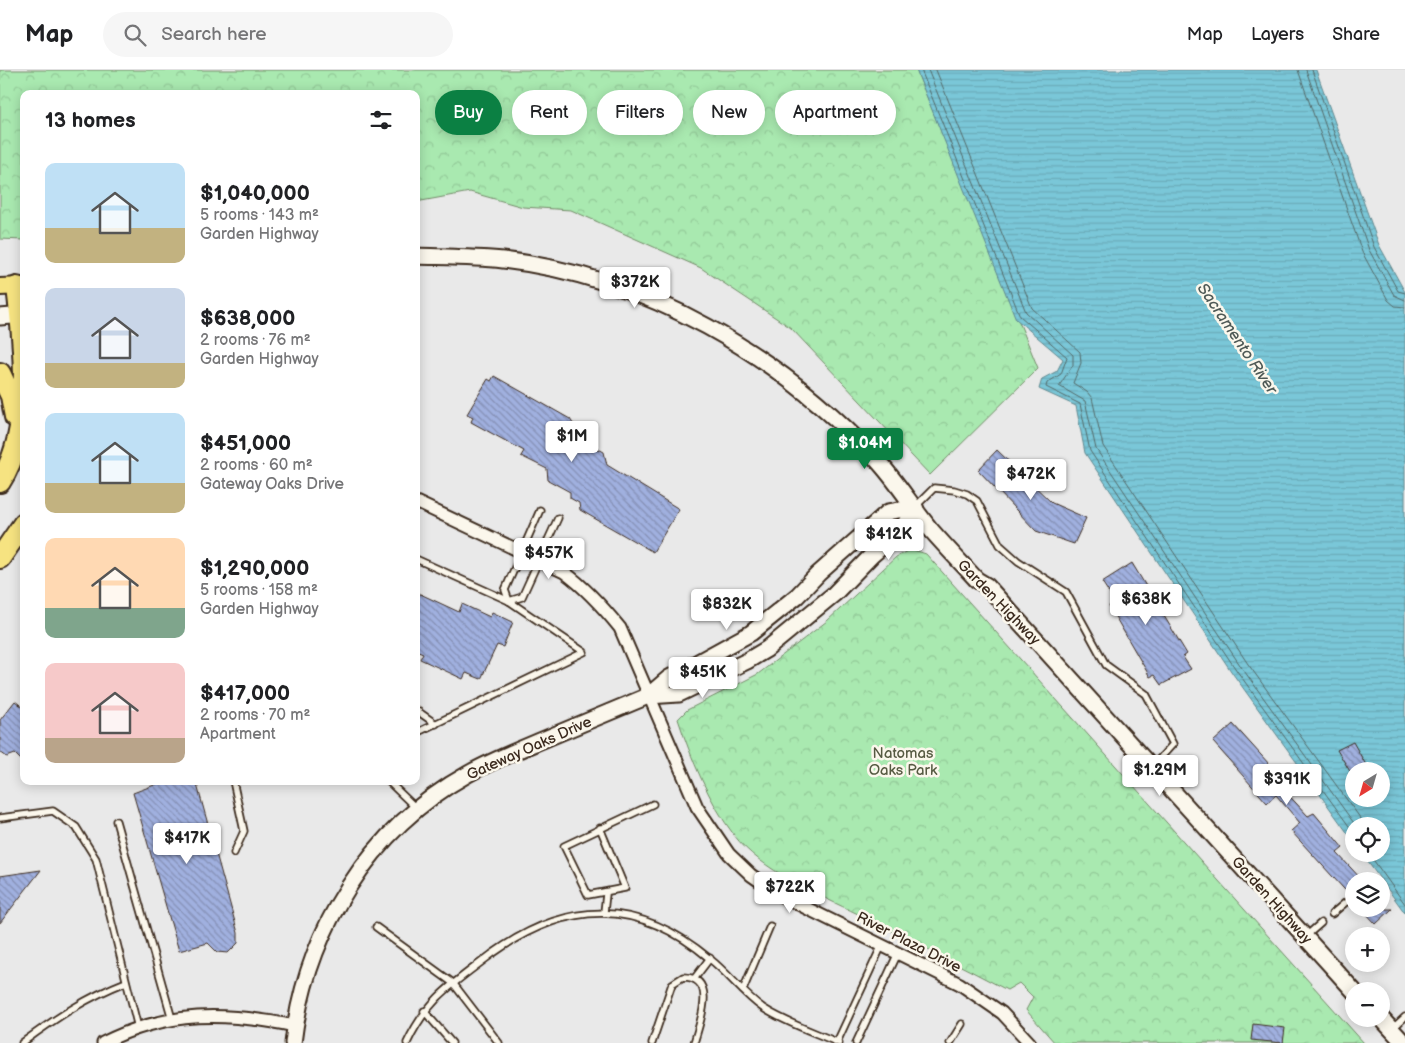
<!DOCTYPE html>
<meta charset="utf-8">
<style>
body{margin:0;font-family:"Balsamiq Sans",sans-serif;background:#f6f6f6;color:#202124;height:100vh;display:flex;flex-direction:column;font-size:19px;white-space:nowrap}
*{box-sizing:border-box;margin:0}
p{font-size:16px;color:#757577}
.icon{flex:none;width:28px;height:28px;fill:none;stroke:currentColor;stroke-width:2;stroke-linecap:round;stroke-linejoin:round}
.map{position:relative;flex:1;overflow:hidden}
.drawer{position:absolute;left:20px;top:20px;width:400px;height:695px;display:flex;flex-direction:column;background:#fff;border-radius:10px;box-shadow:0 2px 12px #0003}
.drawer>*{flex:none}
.top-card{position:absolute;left:435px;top:20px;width:475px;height:45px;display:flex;gap:10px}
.needle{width:32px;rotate:217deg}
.tools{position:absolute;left:1345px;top:692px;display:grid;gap:10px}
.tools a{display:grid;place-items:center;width:45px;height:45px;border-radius:50%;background:#fff;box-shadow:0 2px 12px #0003;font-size:25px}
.price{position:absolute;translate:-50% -42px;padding:0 11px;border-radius:5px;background:#fff;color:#222;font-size:16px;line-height:32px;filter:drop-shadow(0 1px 2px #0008)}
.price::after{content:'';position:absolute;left:50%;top:30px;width:15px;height:11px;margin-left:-8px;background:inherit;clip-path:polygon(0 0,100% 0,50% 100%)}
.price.current{background:#0b8043;color:#fff}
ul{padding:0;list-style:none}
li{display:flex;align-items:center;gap:15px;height:125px;padding:0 25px}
li span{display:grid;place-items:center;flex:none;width:140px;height:100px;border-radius:10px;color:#555}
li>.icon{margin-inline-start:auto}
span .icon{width:60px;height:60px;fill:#fffc;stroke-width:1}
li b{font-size:21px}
h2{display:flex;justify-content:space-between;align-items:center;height:60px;padding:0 25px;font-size:21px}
.tag{padding:0 18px;border-radius:22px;background:#fff;box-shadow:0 2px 12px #0003;font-size:18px;line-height:45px}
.tag.current{background:#0b8043;color:#fff}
header{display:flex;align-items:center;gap:30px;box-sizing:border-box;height:70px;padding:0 25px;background:#fff;border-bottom:1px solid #e0e0e0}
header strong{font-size:24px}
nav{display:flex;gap:28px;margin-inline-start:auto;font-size:18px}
.search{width:350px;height:45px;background:#f6f6f6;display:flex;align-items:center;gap:12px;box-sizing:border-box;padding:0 18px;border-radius:28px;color:#757577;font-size:19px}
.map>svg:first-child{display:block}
.forest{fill:url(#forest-crowns);stroke:#728a67}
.water{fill:url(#water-rules);stroke:#61888e;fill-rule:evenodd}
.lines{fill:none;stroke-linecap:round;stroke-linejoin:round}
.shore{stroke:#546968;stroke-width:1}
.building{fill:url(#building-back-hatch);stroke:#3b2a1e}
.lane-casing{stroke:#3b2a1e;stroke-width:9}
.street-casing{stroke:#3b2a1e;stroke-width:15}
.secondary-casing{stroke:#3b2a1e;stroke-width:19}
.primary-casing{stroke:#3b2a1e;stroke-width:20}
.highway-casing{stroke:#3b2a1e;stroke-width:24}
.lane{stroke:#fbf7ec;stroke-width:5.5}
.street{stroke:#fbf7ec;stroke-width:11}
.secondary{stroke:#fbf7ec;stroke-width:15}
.primary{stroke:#f6e381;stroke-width:16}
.highway{stroke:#f6e381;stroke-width:20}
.labels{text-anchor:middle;stroke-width:5;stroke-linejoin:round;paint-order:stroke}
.street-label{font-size:15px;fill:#3b2a1e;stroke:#fbf7ec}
.park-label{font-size:15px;fill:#565a42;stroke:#fbf7ec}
.water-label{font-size:16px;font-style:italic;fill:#4e5956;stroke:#fbf7ec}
</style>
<header>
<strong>Map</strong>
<div class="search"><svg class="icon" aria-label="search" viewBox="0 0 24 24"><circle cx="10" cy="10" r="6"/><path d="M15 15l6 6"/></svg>Search here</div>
<nav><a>Map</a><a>Layers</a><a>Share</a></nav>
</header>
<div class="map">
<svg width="1405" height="973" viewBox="0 0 1405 973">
<defs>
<pattern id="forest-crowns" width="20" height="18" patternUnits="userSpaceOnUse" patternTransform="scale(1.25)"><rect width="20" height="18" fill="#a9e9b0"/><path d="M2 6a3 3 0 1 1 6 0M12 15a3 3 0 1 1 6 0" fill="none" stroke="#92c897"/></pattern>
<pattern id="water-rules" width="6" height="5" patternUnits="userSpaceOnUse" patternTransform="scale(1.25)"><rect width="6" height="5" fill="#7ac7d8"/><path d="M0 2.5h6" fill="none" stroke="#6aabb9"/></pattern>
<pattern id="building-back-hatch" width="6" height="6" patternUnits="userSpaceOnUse" patternTransform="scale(1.25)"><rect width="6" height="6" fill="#a0b0df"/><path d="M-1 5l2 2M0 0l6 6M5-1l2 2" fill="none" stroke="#848fb4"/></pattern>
</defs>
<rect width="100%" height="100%" fill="#e9e9e9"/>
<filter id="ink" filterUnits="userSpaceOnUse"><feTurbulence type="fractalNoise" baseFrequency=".02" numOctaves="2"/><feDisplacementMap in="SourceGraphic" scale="10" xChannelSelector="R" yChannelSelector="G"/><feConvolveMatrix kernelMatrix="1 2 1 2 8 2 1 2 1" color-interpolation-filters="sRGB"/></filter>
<g filter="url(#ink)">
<g class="forest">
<polygon points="0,0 916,0 1038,298 930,405 791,258 701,198 571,140 523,137 470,122 416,132 416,24 24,24 24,170 0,169"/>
<path d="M911 479 926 484 1364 973H1055L1026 940 1033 927 1019 913 1007 920C958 894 907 869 858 844 819 825 760 800 734 765 709 732 691 688 678 649L687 640 758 604 827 551 896 487Z"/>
</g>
<path class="water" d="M916 0H1316L1379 175 1405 222V843L1362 784H1381V756H1354V772L1233 604 1085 383 1076 336 1039 319 1042 309 1057 301 1063 289 1016 249ZM1354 701H1381V729H1354Z"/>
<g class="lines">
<g class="shore">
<polyline points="921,0 1020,246 1067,287 1061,304 1047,313 1046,317 1080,334 1090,381 1237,601 1354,763"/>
<polyline points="928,0 1026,242 1073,285 1073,295 1059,316 1085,331 1096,379 1242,598 1356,756"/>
<polyline points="936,0 1032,238 1080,282 1081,293 1073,313 1087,322 1092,328 1103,376 1248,594 1366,756"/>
<polyline points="1298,0 1362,182 1388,230 1395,236 1405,237"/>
<polyline points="1306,0 1369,180 1394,225 1405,230"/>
<polyline points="1312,0 1374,177 1398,221 1405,223"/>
<polyline points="1369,784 1405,834"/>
</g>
</g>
<g class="building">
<polygon points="494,306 570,349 584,371 604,382 607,395 679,439 653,482 580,440 579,433 570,428 570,422 548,410 547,399 521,386 524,381 471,352 473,347 467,344 488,309 491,311"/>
<polygon points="997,380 1052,433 1086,448 1074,474 1036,461 978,400"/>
<polygon points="1132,493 1187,584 1183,587 1191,599 1161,615 1154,605 1150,607 1109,536 1115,532 1102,512"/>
<polygon points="416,522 459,542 462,534 490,547 492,542 513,552 503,577 497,575 481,609 466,603 463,609 420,589 423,583 416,580"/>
<polygon points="15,631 24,638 24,693 15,684 7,687 0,682 0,650"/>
<polygon points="1233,654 1288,715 1283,719 1308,746 1314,743 1343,778 1337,783 1363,811 1354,811 1354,830 1291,761 1300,753 1276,725 1267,733 1213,672"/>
<polygon points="1353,672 1366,695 1351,703 1337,680"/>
<polygon points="165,711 196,711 238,863 238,873 228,883 217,882 208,873 179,881 133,723"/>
<polygon points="41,800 0,853 0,806"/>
<polygon points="1362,839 1392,839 1376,854"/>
<polygon points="1253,954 1285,958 1283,973 1251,970"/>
</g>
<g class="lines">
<g class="lane-casing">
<g id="lane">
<polyline points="915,437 934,418 954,420 967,424 977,431 1000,475 1018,491 1066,522 1106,595 1146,624 1173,674 1152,697"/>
<polyline points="540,440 505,520 509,531 522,527 558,448"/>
<polyline points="416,489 509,531 584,582 416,663"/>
<polyline points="416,640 436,654"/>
<polyline points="233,711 244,761 234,783"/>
<polyline points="388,711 417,739"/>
<polyline points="0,748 53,741 76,757 96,789 138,958"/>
<polyline points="116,751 172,949"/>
<polyline points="600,758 625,818 588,825 564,776 653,734"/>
<polyline points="604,842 606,824"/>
<polyline points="1332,844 1346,832"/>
<polyline points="376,857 453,913 499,973"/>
<polyline points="1305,867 1321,853"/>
<polyline points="694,909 710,888"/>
<polyline points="743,920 770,856"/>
<polyline points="424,941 452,973"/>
<polyline points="1392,959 1405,947"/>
<polyline points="837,972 882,875"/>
<path d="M22 973C56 948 87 927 126 912"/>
<path d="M407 973C428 928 454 913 492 884 567 830 638 828 710 889 729 904 743 924 763 938 786 953 814 962 839 973"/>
<path d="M652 973 672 914 683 907C719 907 699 954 694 973"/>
<polyline points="856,973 898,883"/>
<polyline points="950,973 962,954"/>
</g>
</g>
<g class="street-casing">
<g id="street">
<path d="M416 432 564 502C586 518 603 537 620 558L697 737 729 784 751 805 778 824 960 914 1002 943 1030 973"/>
<path d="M103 973C167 940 227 942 295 956"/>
</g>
</g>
<g class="secondary-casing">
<g id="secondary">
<path d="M416 186C445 187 474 187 503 190 648 207 778 284 876 389 897 411 912 437 931 460 946 477 962 494 977 510L987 516 1354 921"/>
<polyline points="0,247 24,245"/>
<polyline points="648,626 679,624 747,591 767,579 834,524 872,485 902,459 915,437"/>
<polyline points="1381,948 1404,973"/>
<path d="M293 973C306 862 369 759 468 704 491 691 516 681 540 671 576 656 612 641 648 626L669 608 751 563 797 526 818 504 888 442 915 437"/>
</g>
</g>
<g class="primary-casing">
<polyline id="primary" points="0,217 24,216"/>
</g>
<g class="highway-casing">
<g id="highway">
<polyline points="0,303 11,326 15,347"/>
<path d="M0 412C34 359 24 276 17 217"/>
<polyline points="0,488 24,453"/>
</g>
</g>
<use href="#lane" class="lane"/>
<use href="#street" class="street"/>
<use href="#secondary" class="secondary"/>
<use href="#primary" class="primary"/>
<use href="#highway" class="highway"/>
</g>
</g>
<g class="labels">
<g class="street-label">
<text transform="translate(999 532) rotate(46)" y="5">Garden Highway</text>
<text transform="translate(529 678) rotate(-24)" y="5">Gateway Oaks Drive</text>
<text transform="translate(1272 830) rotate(48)" y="5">Garden Highway</text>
<text transform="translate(909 872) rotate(27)" y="5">River Plaza Drive</text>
</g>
<g class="park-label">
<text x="903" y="688">Natomas<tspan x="903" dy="17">Oaks Park</tspan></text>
</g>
<g class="water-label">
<text transform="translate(1238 268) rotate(56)" y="6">Sacramento River</text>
</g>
</g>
</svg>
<div class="tools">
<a><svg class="needle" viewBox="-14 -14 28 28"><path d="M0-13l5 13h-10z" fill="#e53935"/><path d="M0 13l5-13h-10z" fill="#757577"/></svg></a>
<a><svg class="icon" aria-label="locate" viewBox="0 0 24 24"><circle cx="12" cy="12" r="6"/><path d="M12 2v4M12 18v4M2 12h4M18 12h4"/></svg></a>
<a><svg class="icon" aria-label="layers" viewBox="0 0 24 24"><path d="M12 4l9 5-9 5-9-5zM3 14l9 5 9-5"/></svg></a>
<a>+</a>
<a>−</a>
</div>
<b class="price" style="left:635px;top:239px">$372K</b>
<b class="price" style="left:572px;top:393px">$1M</b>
<b class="price current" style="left:865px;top:400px">$1.04M</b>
<b class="price" style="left:1031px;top:431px">$472K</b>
<b class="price" style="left:889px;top:491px">$412K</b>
<b class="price" style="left:549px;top:510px">$457K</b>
<b class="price" style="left:1146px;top:556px">$638K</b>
<b class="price" style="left:727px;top:561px">$832K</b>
<b class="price" style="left:703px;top:629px">$451K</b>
<b class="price" style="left:1160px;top:727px">$1.29M</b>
<b class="price" style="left:1287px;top:736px">$391K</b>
<b class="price" style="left:187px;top:795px">$417K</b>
<b class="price" style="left:790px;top:844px">$722K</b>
<div class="top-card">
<a class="tag current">Buy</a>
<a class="tag">Rent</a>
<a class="tag">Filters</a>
<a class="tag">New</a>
<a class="tag">Apartment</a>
</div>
<section class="drawer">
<h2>13 homes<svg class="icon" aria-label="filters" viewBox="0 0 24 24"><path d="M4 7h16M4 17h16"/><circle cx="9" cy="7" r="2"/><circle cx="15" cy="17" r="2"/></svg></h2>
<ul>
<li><span style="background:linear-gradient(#bfe0f5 65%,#c2b280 0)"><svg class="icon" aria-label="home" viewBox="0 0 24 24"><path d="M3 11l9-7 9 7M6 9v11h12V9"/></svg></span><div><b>$1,040,000</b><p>5 rooms · 143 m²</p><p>Garden Highway</p></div></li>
<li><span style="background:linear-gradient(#c9d6e8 75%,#c2b280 0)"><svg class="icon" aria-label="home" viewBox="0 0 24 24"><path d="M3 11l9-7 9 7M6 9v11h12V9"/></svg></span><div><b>$638,000</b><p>2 rooms · 76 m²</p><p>Garden Highway</p></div></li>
<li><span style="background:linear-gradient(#bfe0f5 70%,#c2b280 0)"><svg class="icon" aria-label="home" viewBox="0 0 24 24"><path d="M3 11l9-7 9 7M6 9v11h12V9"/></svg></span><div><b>$451,000</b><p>2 rooms · 60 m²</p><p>Gateway Oaks Drive</p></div></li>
<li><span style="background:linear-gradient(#ffd9b3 70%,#7fa58c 0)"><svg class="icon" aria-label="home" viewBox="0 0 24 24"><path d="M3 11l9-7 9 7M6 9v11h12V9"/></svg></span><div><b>$1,290,000</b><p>5 rooms · 158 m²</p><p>Garden Highway</p></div></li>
<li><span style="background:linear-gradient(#f6c9c9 75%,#b9a48a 0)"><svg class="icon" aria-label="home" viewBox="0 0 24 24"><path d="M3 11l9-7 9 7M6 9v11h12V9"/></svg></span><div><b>$417,000</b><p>2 rooms · 70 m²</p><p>Apartment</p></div></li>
</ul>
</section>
</div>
